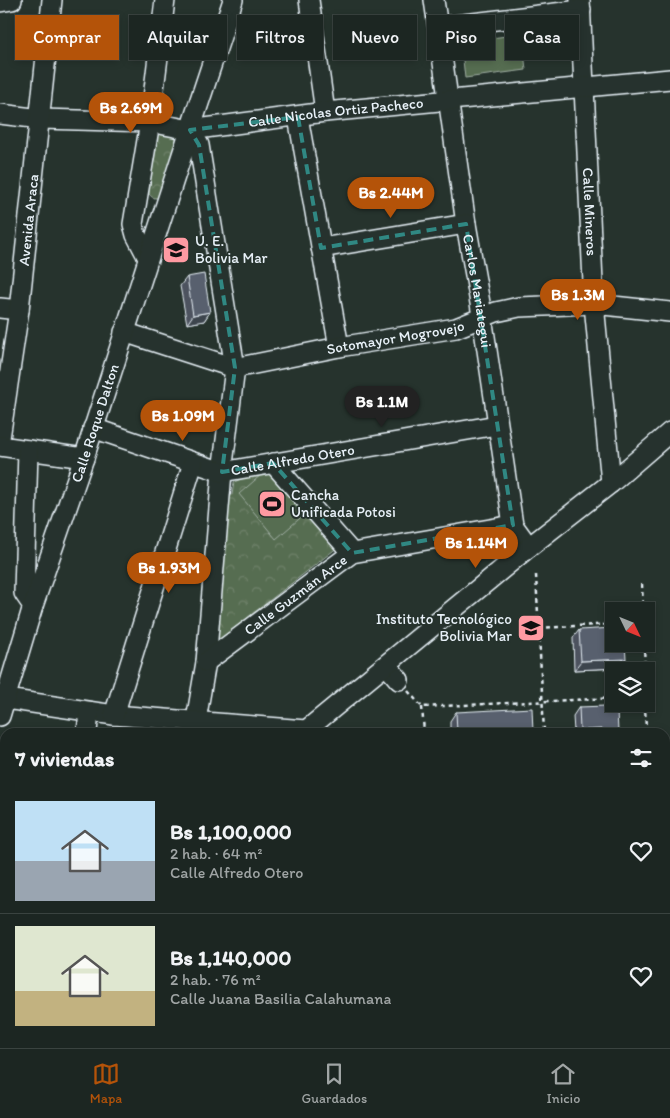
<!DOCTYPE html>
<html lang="es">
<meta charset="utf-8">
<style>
body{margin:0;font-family:Itim,sans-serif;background:#252e2a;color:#f1f3f6;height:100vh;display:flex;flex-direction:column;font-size:19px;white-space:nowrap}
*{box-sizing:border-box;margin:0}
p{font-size:16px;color:#a0a5a5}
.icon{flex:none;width:28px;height:28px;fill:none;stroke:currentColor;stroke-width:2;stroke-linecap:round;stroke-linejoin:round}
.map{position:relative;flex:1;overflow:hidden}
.details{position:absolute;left:0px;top:728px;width:670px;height:321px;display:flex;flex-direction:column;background:#1c2622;border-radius:15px 15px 0 0;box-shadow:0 2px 8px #0003,0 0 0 1px #3a4340}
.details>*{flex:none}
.banner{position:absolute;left:15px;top:15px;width:640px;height:45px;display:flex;gap:10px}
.needle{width:32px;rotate:133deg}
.buttons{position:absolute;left:605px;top:602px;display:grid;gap:10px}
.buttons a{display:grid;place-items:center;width:50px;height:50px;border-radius:0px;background:#1c2622;box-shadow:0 2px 8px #0003,0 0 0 1px #3a4340;font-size:25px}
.price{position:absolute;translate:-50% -42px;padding:0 11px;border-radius:18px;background:#b45309;color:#fff;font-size:16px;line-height:32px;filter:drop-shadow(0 1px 2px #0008)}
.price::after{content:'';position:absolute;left:50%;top:30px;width:15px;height:11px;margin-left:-8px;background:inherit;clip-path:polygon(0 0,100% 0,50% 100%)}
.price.current{background:#222;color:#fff}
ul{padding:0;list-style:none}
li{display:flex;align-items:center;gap:15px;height:125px;padding:0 15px}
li+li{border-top:1px solid #3a4340}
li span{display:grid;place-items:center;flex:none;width:140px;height:100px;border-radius:0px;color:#555}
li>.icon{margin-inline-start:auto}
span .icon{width:60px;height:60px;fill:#fffc;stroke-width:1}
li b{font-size:21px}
h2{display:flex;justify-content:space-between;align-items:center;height:60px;padding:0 15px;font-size:21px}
.pill{padding:0 18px;border-radius:0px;background:#1c2622;box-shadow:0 2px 8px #0003,0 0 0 1px #3a4340;font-size:18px;line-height:45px}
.pill.current{background:#b45309;color:#fff}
.tabs{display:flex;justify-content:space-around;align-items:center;height:70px;border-top:1px solid #3a4340;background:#1c2622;font-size:14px;color:#a0a5a5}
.tabs a{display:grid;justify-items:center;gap:2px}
.tabs .current{color:#b45309}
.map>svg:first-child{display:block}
.forest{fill:url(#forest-crowns);stroke:#a0afa4}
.garden{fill:#576d51;stroke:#a0afa4}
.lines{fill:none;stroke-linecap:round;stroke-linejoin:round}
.minor-casing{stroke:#e8f1f8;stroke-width:22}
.path{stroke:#e8f1f8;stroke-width:2.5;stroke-dasharray:4 4;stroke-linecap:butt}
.minor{stroke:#26332d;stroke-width:19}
.wall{fill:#4d535f;stroke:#e8f1f8}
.shaded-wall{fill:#3e444d;stroke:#e8f1f8}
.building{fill:#59616e;stroke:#e8f1f8}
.marked{fill:none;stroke:#308883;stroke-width:4;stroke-dasharray:10 6;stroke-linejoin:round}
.labels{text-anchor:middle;stroke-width:4;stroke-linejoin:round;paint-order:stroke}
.street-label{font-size:15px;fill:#e8f1f8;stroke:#26332d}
.poi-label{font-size:15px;fill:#e8f1f8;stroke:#26332d;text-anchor:start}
</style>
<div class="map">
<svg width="670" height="1048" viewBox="0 0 670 1048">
<defs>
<pattern id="forest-crowns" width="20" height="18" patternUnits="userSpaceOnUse" patternTransform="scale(1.25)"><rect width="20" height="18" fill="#576d51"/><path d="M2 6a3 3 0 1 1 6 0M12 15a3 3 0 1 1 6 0" fill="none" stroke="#6f826b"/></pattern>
</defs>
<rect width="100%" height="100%" fill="#26332d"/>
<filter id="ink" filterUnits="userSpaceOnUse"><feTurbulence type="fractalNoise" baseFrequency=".02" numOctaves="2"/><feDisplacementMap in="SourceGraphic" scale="10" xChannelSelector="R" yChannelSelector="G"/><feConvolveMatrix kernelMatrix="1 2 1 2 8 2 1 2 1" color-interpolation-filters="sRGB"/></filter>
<g filter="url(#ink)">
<g class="forest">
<path d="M157 131 175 133 178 138 160 197C155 199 152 198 149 194L153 133Z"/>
<polygon points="271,467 338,547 214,644 220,510 232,495 234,482"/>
</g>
<g class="garden">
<polygon points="522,34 526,70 465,78 461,42"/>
<polygon points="269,468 306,513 276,539 239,494"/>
</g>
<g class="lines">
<g class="minor-casing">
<g id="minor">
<polyline points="309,0 325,112"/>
<path id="s1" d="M434 0 466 224 480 303 513 525 529 547"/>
<path id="s2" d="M580 0 594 304 611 483"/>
<polyline points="0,2 12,0"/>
<polyline points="438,27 581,10"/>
<path id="s3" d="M0 114 41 119 150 122 190 130 325 112 670 79"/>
<polyline points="298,117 339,347"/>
<polyline points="190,130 199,145 235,368 222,472 206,662 194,732"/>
<polyline points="321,248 466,224"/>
<polyline points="148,258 136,235 133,224 150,122 165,0"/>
<polyline points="0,308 19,310"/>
<path id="s4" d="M124 332 235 368 339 347 456 328 496 312 519 307 594 304 670 312"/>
<path id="s5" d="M93 428 222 472 497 425"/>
<path id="s6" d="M0 438 19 310 52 0"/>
<polyline points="0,446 84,458"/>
<polyline points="28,450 24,593 33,606"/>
<polyline points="273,463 352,553"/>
<path id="s7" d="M206 662 352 553 513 525"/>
<polyline points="387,666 399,680"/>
<polyline points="6,699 114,715 306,730"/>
<polyline points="114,715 193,463"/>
<path id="s8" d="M0 716 33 606 84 458 190 130 233 0"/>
<polyline points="87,732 89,712"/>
<polyline points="304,732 529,547 611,483 670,432"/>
<polyline points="0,858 5,859"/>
<polyline points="665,979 670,979"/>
<polyline points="0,982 5,977"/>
<polyline points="665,1009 670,1008"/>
<polyline points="280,1048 296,1044"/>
<polyline points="381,1048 398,1044"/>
</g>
</g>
<g class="path">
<polyline points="536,575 544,732"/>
<polyline points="642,584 643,611"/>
<polyline points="539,628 614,624"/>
<polyline points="644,644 645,671"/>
<polyline points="408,691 422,707 614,698"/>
<polyline points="645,704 646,732"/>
<polyline points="422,707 424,732"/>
</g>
<use href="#minor" class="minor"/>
</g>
<g class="wall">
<polygon points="187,277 210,312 204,321 187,324 180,286"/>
<polygon points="579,630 626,659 619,668 574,670 573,638"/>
<polygon points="579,707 605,711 618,732 574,732 573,716"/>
<polygon points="456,712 533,732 450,732 450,721"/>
</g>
<g class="shaded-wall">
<polygon points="210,312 204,321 187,324 193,315"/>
<polygon points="626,659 619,668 574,670 581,661"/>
<polygon points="602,729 600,732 579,732 580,730"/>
<polygon points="665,923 670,923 670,928 665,929"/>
</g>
<g class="building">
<polygon points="204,274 210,312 193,315 187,277"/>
<polygon points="614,628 614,644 625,644 626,659 581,661 579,630"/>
<polygon points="605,706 605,711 617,710 618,732 603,732 602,729 580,730 579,707"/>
<polygon points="532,708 533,732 457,732 456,712"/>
<polygon points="670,878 670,923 665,923 665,879"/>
</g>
</g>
<path class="marked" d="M298 117 321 248 466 224 513 525 352 553 273 463 222 472 235 368 199 145 190 130Z"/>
<defs>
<g id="school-square" transform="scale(1.4375)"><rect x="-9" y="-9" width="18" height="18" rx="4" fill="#ff9aa2" stroke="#26332d"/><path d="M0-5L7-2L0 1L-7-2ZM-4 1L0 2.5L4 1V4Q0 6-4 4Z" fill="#111"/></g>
<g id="stadium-square" transform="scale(1.4375)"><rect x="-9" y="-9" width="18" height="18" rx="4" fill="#ff9aa2" stroke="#26332d"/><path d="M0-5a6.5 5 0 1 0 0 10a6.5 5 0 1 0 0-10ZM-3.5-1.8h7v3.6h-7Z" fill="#111"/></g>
<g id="university-square" transform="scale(1.4375)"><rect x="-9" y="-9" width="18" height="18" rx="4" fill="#ff9aa2" stroke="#26332d"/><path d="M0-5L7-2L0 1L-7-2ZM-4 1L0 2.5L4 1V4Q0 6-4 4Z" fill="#111"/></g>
</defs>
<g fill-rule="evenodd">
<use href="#school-square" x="176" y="250"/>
<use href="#stadium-square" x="272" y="504"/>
<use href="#university-square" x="531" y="628"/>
</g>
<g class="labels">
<g class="street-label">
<text dy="5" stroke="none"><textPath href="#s3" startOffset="338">Calle Nicolas Ortiz Pacheco</textPath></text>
<text dy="5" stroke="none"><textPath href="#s2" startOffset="212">Calle Mineros</textPath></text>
<text dy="5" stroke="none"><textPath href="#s6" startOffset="220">Avenida Araca</textPath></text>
<text dy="5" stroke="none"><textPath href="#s1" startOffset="294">Carlos Mariategui</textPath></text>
<text dy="5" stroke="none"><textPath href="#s4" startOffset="280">Sotomayor Mogrovejo</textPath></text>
<text dy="5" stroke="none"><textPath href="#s8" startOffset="308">Calle Roque Dalton</textPath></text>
<text dy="5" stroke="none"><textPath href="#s5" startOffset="208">Calle Alfredo Otero</textPath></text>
<text dy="5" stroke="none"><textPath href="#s7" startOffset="112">Calle Guzmán Arce</textPath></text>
</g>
<g class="poi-label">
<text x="195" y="246">U. E.<tspan x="195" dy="17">Bolivia Mar</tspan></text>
<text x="291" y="500">Cancha<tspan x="291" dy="17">Unificada Potosi</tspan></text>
<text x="512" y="624" text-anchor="end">Instituto Tecnológico<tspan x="512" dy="17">Bolivia Mar</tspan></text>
</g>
</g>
</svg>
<div class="buttons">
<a><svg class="needle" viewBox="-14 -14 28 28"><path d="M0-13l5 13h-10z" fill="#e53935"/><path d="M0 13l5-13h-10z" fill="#a0a5a5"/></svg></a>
<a><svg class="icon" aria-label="layers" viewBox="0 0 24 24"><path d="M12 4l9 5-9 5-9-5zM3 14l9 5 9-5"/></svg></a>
</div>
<b class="price" style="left:131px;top:134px">Bs 2.69M</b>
<b class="price" style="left:391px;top:219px">Bs 2.44M</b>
<b class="price" style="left:578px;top:321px">Bs 1.3M</b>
<b class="price current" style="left:382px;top:428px">Bs 1.1M</b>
<b class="price" style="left:183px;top:442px">Bs 1.09M</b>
<b class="price" style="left:476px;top:569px">Bs 1.14M</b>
<b class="price" style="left:169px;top:594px">Bs 1.93M</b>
<div class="banner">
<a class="pill current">Comprar</a>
<a class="pill">Alquilar</a>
<a class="pill">Filtros</a>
<a class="pill">Nuevo</a>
<a class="pill">Piso</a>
<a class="pill">Casa</a>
</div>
<section class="details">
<h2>7 viviendas<svg class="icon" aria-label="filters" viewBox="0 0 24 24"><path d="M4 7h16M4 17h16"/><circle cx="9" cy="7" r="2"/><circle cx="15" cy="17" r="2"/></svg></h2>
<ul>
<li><span style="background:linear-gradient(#bfe0f5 60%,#9aa5b1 0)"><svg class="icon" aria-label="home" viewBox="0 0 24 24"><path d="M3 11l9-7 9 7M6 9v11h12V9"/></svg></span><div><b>Bs 1,100,000</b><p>2 hab. · 64 m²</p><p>Calle Alfredo Otero</p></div><svg class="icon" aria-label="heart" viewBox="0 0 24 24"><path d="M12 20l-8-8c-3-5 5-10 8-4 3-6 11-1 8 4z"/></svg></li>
<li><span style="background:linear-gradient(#dfe7d0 65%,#c2b280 0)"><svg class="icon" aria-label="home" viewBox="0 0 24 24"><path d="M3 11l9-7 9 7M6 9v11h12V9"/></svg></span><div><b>Bs 1,140,000</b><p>2 hab. · 76 m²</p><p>Calle Juana Basilia Calahumana</p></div><svg class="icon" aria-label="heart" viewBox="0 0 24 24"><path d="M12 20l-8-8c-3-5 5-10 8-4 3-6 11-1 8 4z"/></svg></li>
</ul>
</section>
</div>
<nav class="tabs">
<a class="current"><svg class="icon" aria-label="map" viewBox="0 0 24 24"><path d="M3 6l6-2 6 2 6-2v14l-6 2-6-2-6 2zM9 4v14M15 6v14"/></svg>Mapa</a>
<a><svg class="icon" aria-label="saved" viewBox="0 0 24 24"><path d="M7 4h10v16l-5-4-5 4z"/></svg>Guardados</a>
<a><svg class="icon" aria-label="home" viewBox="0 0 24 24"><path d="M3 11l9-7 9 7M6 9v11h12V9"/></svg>Inicio</a>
</nav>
